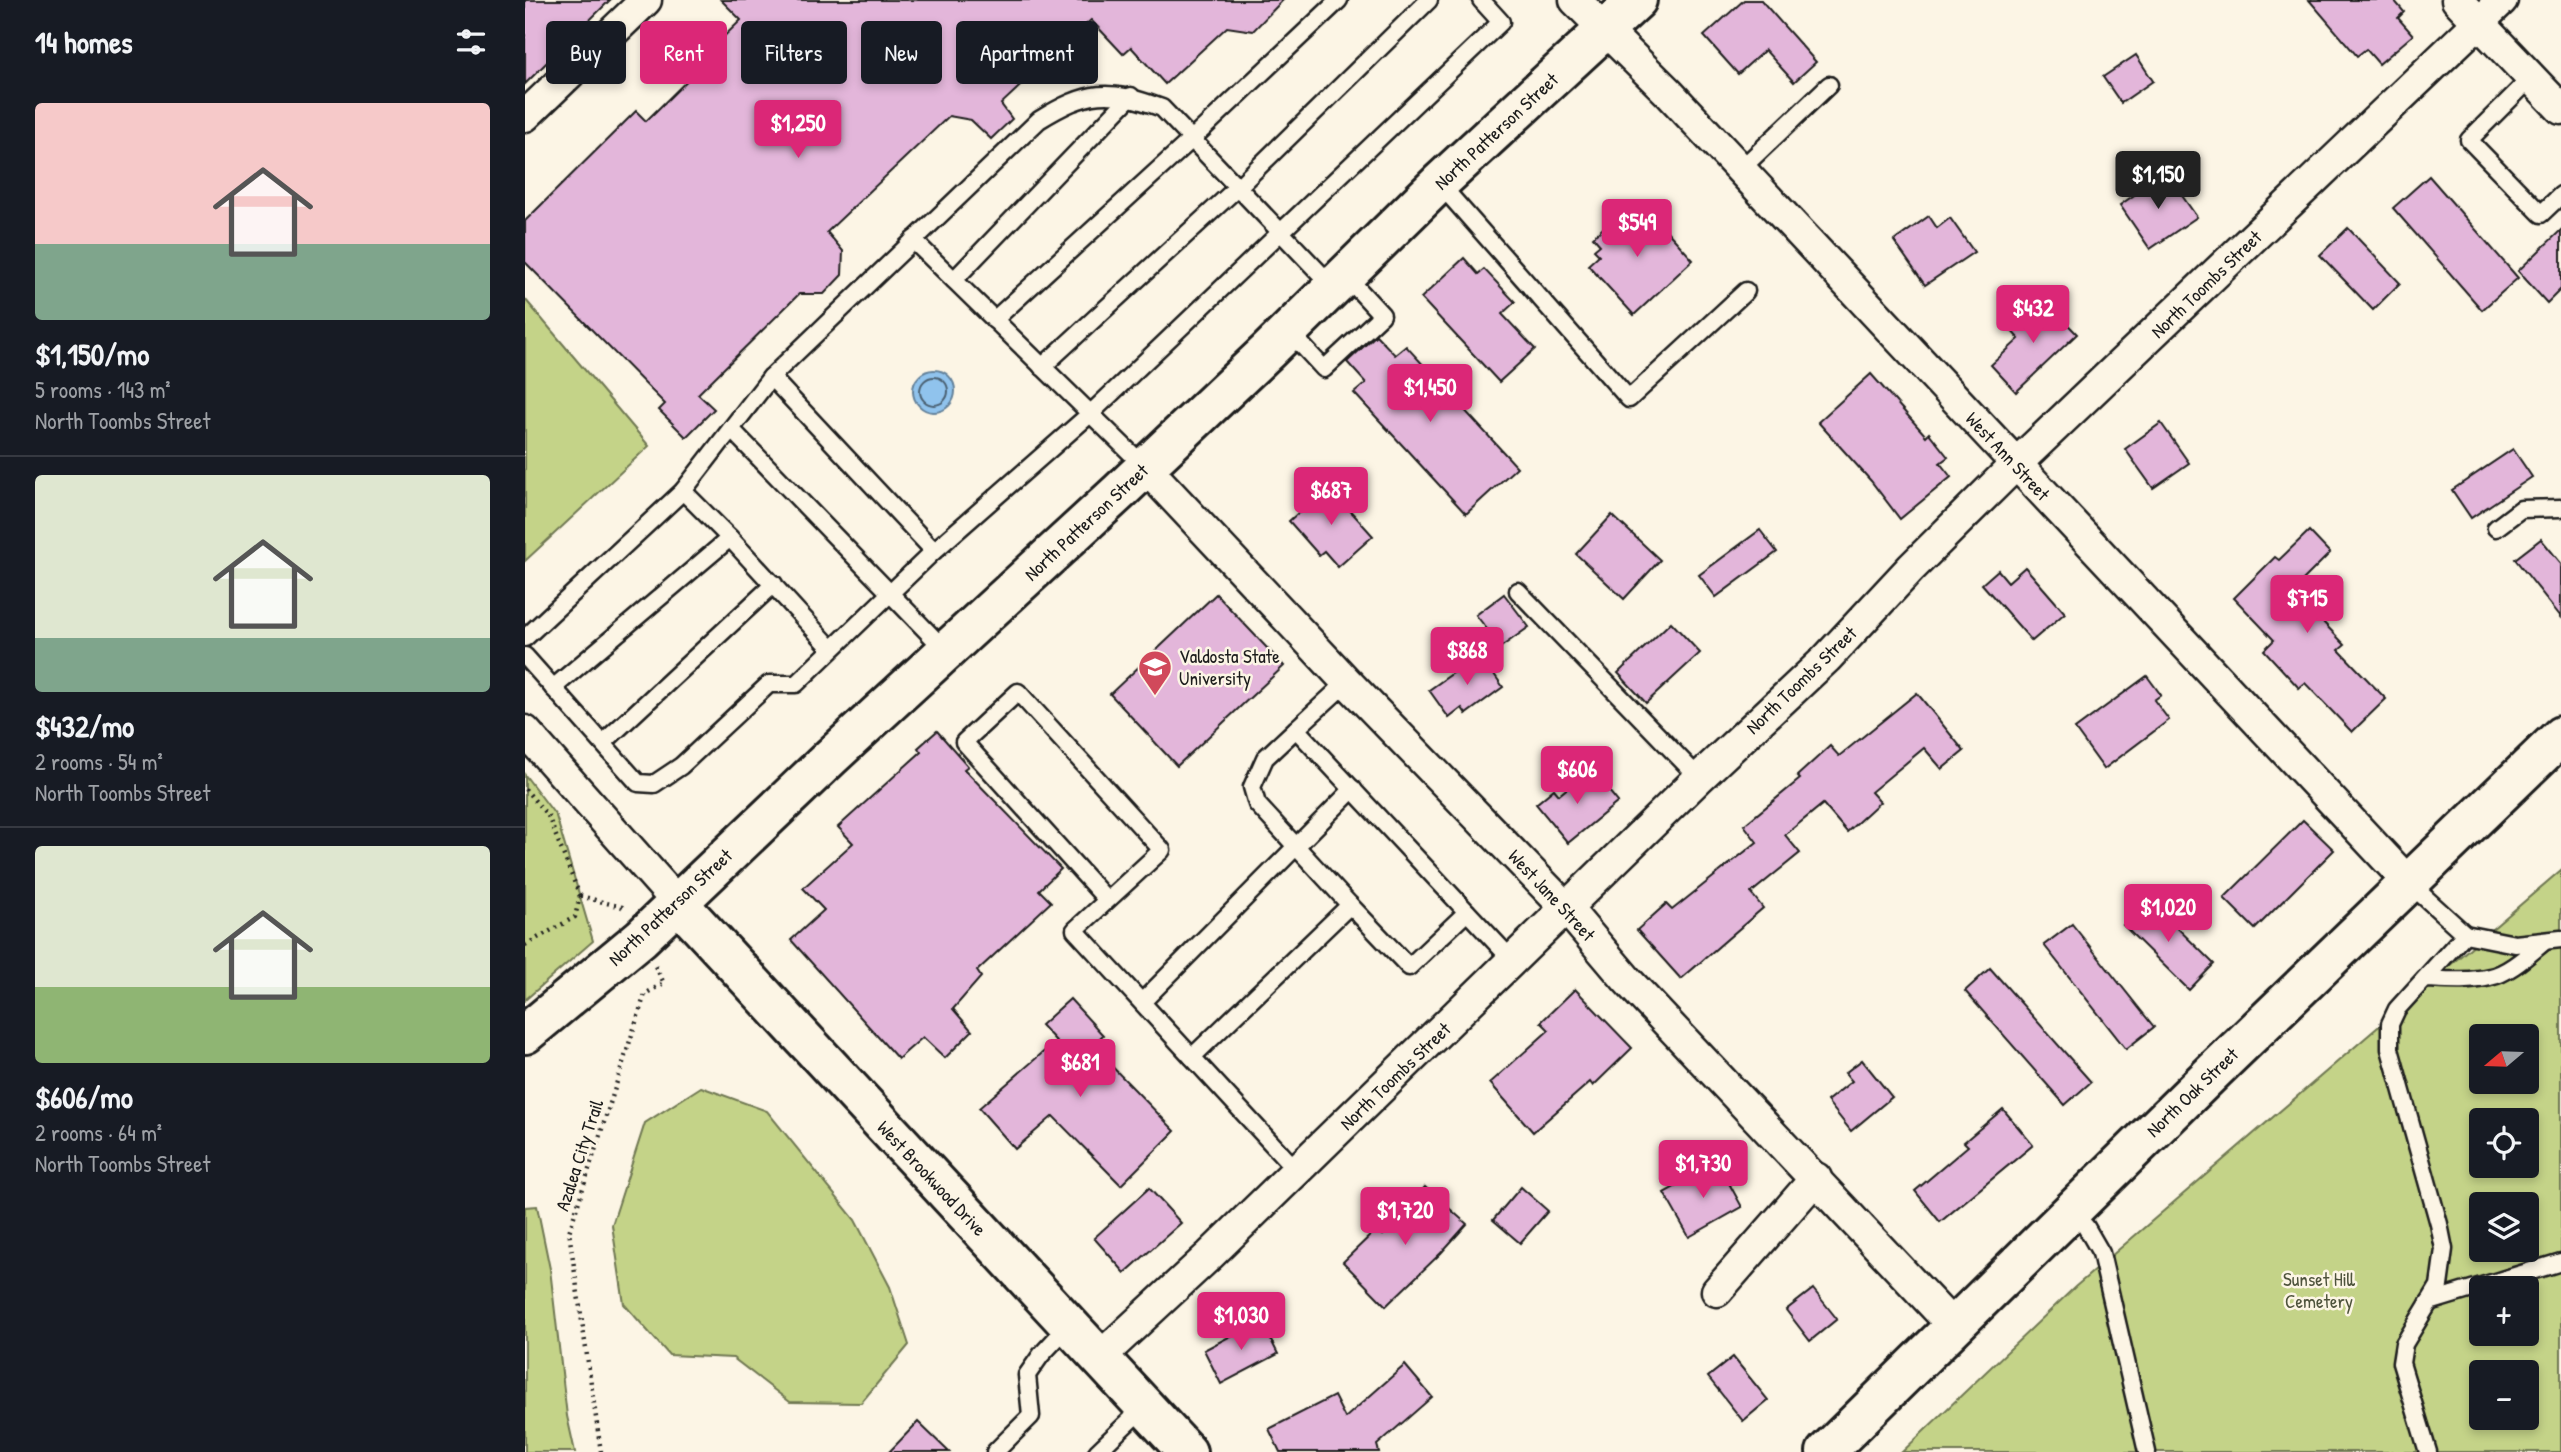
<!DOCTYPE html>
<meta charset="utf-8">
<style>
body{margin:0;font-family:"Patrick Hand",sans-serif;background:#242831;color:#f1f3f6;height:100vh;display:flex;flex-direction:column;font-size:26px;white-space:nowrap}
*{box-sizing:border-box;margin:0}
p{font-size:23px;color:#9ea1a6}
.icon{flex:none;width:38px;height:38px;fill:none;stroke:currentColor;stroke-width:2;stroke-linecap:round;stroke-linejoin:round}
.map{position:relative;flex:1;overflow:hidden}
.drawer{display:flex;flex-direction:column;background:#171b24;width:525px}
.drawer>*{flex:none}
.banner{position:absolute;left:21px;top:21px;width:665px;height:63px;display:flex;gap:14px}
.needle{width:46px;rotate:251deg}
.fabs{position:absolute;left:1944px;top:1024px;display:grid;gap:14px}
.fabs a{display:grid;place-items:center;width:70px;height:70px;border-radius:7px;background:#171b24;box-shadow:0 4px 10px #0003;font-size:35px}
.price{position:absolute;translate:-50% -60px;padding:0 16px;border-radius:7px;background:#db2777;color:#fff;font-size:23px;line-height:46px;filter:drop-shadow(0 2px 4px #0008)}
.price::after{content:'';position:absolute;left:50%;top:42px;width:21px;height:16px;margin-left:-10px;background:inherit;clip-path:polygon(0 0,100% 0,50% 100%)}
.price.active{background:#222;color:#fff}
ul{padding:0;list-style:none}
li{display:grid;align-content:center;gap:14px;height:371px;padding:0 35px}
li+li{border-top:2px solid #363941}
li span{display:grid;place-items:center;height:217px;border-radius:7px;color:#555}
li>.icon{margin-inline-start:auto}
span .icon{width:126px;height:126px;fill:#fffc;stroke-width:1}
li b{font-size:30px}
h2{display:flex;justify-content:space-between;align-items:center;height:84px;padding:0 35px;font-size:30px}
.tag{padding:0 24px;border-radius:7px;background:#171b24;box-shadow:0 4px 10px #0003;font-size:24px;line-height:63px}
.tag.active{background:#db2777;color:#fff}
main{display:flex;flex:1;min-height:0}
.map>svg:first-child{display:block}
.green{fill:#c4d388;stroke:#707852;stroke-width:2;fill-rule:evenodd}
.water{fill:#90c3ed;stroke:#628099;stroke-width:2}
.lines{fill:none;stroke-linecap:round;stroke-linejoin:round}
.shore{stroke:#4a5f70;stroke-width:2}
.building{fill:#e3b6da;stroke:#1c1c1c;stroke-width:2}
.lane-casing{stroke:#1c1c1c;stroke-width:21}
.street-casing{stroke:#1c1c1c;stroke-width:35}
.secondary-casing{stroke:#1c1c1c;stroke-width:44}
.path{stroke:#1c1c1c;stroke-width:4.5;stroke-dasharray:2 5;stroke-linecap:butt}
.lane{stroke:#fcf5e5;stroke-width:16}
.street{stroke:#fcf5e5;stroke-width:30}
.secondary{stroke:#fcf5e5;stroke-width:38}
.labels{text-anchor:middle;stroke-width:5;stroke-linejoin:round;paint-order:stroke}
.street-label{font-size:19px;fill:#1c1c1c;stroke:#fcf5e5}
.poi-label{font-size:19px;fill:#1c1c1c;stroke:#fcf5e5;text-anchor:start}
.park-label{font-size:19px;fill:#4e533c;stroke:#fcf5e5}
</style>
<main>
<section class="drawer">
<h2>14 homes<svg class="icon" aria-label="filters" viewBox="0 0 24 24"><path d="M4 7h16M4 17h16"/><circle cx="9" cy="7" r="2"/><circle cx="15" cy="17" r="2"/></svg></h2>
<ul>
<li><span style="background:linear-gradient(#f6c9c9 65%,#7fa58c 0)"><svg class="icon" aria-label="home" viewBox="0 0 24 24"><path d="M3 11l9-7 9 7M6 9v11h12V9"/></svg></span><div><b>$1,150/mo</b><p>5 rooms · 143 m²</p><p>North Toombs Street</p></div></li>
<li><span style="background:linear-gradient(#dfe7d0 75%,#7fa58c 0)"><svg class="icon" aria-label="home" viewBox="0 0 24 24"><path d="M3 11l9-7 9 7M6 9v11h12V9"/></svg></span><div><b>$432/mo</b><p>2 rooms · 54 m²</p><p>North Toombs Street</p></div></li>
<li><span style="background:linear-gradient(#dfe7d0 65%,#8fb573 0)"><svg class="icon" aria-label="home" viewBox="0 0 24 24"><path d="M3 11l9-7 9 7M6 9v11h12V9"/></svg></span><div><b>$606/mo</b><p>2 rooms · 64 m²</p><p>North Toombs Street</p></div></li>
</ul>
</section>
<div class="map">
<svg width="2036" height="1452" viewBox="0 0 2036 1452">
<rect width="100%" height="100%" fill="#fcf5e5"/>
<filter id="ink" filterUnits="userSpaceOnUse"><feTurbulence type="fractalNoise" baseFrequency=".0143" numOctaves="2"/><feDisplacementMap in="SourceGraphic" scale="14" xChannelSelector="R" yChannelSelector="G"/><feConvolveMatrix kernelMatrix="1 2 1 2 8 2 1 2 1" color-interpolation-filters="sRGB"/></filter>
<g filter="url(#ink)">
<g class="green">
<polygon points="0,299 124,446 0,561"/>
<polygon points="0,775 31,816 68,941 0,1000"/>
<path d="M2036 870V1452H1377L1550 1287ZM1956 1036H2002V1082H1956ZM1956 1120H2002V1166H1956ZM1956 1204H2002V1250H1956ZM1956 1288H2002V1334H1956ZM1956 1372H2002V1418H1956Z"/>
<polygon points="176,1087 242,1111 330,1220 365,1287 384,1345 336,1403 265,1402 208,1358 144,1355 99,1304 87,1225 120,1123"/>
<polygon points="12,1206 25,1269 42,1416 50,1452 0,1452 0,1207"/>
</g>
<circle class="water" cx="409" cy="391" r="21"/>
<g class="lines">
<circle class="shore" cx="409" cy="391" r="14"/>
</g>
<g class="building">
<polygon points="0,0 85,0 0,84"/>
<polygon points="196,0 758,0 728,31 702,27 640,84 606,47 598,54 566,20 476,104 487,119 466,139 446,120 424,116 302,232 318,251 317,275 299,294 274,294 173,394 189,409 161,437 134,410 140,404 0,262 0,221 111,111 121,121 192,51 188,47 216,20"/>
<polygon points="1219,0 1236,0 1291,62 1269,82 1240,50 1213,74 1179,36"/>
<polygon points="1784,0 1869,0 1879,12 1873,18 1888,35 1854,64 1841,49 1832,56"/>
<polygon points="1611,55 1628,81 1596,103 1578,77"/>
<polygon points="1641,173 1672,217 1625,249 1595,205"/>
<polygon points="1904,176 1993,278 1957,310 1868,208"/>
<polygon points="1121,208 1168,260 1109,315 1063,265 1074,255 1069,250 1075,245 1068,237 1093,215 1100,222 1107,215 1110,219"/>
<polygon points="1404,216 1412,228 1425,218 1449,252 1400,285 1369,241"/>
<polygon points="1823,228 1875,283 1848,310 1795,255"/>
<polygon points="2036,230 2036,289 2022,303 1993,271"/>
<polygon points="939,258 953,274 959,269 990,302 977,314 1010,349 974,382 896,298"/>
<polygon points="1508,303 1520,315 1527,308 1552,334 1491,392 1466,365 1494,339 1483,327"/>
<polygon points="851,335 870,355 881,346 992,467 941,514 829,393 841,383 822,362"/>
<polygon points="1346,374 1401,436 1404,433 1423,457 1415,463 1426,477 1375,519 1346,481 1293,422"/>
<polygon points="1636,423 1664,463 1628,488 1600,449"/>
<polygon points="1988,449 2007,477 1946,518 1927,490"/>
<polygon points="803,486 848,536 813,567 799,551 794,555 764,521"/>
<polygon points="1087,515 1135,560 1099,599 1051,554"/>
<polygon points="1235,530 1252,552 1191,597 1174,575"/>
<polygon points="1784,531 1805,553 1772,586 1779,593 1774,597 1820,645 1814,650 1861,699 1827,732 1780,683 1774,688 1739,650 1749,640 1709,598 1750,557 1754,560"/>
<polygon points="2016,539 2036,563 2036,617 1990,559"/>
<polygon points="1500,567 1540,613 1507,641 1457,584 1473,570 1483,582"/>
<polygon points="691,594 759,666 652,766 585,694"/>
<polygon points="979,594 1004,627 976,647 951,615"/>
<polygon points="1146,622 1175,653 1121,703 1093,673"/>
<polygon points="955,654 978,687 941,714 937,708 924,718 904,690"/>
<polygon points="1622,676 1636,695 1629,700 1644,720 1579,769 1550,729"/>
<polygon points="1392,693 1439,751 1417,769 1399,748 1346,792 1355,802 1322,832 1298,804 1260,835 1275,853 1226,893 1238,908 1156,979 1112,930 1141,904 1147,910 1232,842 1219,825 1275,779 1272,776 1305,746 1314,756"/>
<polygon points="412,731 443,766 439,769 536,869 514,890 526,902 452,971 456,977 428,1009 447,1031 420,1058 398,1037 373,1059 266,940 299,910 278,888 328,843 313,827 396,752 393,748"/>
<polygon points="1066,769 1093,802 1043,843 1011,804 1029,789 1034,795"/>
<polygon points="1778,820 1809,850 1730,929 1699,898"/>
<polygon points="1623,899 1689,964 1664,990 1598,925"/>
<polygon points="1547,924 1629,1027 1601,1049 1519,945"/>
<polygon points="1465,968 1566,1082 1540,1105 1440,991"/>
<polygon points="1050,989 1107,1048 1068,1086 1065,1082 1008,1132 965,1083 1024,1030 1016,1022"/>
<polygon points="545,999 578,1035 567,1046 650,1131 596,1185 528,1116 490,1149 454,1108 531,1041 516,1025"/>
<polygon points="1337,1060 1367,1097 1326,1131 1302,1101 1327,1081 1320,1073"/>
<polygon points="1478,1109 1508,1145 1415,1222 1390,1191 1443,1146 1439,1142"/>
<polygon points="1193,1163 1217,1207 1164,1237 1139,1193"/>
<polygon points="900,1187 942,1224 916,1253 861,1306 818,1262 852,1229 858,1235"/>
<polygon points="996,1187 1023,1211 995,1243 968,1220"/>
<polygon points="624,1188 656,1223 600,1273 569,1238"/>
<polygon points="1288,1289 1312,1319 1285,1341 1261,1310"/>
<polygon points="736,1320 753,1354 696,1384 679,1350"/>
<polygon points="1208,1357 1243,1400 1218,1421 1183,1377"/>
<polygon points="880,1365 907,1397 852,1445 854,1452 755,1452 744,1429 809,1396 820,1418"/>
<polygon points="393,1422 424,1452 364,1452"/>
</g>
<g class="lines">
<g class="lane-casing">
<g id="lane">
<polyline points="2006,78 1944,140 2016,214 2036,195"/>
<polyline points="1216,169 1304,85"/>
<polyline points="914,183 1104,399 1221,291"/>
<polyline points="388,240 620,467"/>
<polyline points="429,280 606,96"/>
<polyline points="469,320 667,139 814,0"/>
<polyline points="764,331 799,369 857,315 820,275"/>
<polyline points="517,367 713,187 904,0"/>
<polyline points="246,377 409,551"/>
<polyline points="206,429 421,651"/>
<polyline points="158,491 205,538 306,648"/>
<polyline points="1971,528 1996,509 2036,508"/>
<polyline points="993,591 1174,778"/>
<path d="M0 638 158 491 246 377 514 120C563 90 583 88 637 108L808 287"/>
<polyline points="0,656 113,783 129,784 156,766 244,684 271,684 409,551 565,414 976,22 956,0"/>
<polyline points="822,682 771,729 988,961"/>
<polyline points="28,688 205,538"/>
<polyline points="771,729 740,758 727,787 732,804 825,905"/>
<polyline points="78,743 249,584"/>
<polyline points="1884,883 1940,934 1872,1009 1865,1024 1865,1049 1914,1224 1919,1249 1914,1286 1879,1344 1876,1363 1903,1452"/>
<polyline points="582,900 439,742 493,692 637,850 550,930 772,1171"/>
<polyline points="1940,934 1990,944 2036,939"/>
<path d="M1900 979C1921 980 1944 982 1965 977 1985 973 2005 953 2020 941"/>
<polyline points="617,1002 828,789"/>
<polyline points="667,1057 825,905 884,967 942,912"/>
<polyline points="1547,1211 1561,1227 1576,1253 1622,1452"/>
<polyline points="1904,1302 2036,1262"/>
<polyline points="470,1452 506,1416 502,1375 516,1355 543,1326"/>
<polyline points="572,1452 619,1407"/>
</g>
</g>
<g class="street-casing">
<g id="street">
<polyline points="1050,0 1144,93 1884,883"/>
<polyline points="1932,0 2036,109"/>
<polyline points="0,116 121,0"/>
<polyline points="620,467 822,682 1042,909 1102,980 1429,1327"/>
<polyline points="0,731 152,902"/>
<polyline points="1192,1291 1291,1178"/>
<polyline points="574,1358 685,1255 1174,778 1302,658 1386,568 1491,464 1977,0"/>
</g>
</g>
<g class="secondary-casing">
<g id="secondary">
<polyline points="152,902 662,1452"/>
<polyline points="0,1034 116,938 306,757 594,492 743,351 914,183 1112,0"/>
<polyline points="1301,1452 1690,1070 2036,736"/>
</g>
</g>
<g class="path">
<polyline points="0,789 23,816 55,896"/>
<polyline points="55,896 97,907 99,910"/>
<polyline points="0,945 50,917 55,896"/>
<polyline points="76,1452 44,1232 120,994 139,983 130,966"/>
</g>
<use href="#lane" class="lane"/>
<use href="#street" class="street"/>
<use href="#secondary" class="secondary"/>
</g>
</g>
<defs>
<g id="university-pin" transform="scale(1.75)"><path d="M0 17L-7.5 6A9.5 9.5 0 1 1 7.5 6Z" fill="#d1495b" stroke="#fcf5e5"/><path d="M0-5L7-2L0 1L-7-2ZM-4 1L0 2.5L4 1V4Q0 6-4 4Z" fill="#fff"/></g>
</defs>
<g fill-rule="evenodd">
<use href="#university-pin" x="630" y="667"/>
</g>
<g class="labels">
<g class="street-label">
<text transform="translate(971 131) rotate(-43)" y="7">North Patterson Street</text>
<text transform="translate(1681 284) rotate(-44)" y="7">North Toombs Street</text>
<text transform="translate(1483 456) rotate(47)" y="7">West Ann Street</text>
<text transform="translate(561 522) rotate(-43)" y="7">North Patterson Street</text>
<text transform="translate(1276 680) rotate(-44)" y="7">North Toombs Street</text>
<text transform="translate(1027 895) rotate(47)" y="7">West Jane Street</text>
<text transform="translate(145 907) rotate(-43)" y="7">North Patterson Street</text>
<text transform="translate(870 1076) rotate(-44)" y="7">North Toombs Street</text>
<text transform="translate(1667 1092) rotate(-44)" y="7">North Oak Street</text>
<text transform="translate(54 1155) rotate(-72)" y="7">Azalea City Trail</text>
<text transform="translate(407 1178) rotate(47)" y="7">West Brookwood Drive</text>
</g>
<g class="poi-label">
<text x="654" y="663">Valdosta State<tspan x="654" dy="22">University</tspan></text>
</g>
<g class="park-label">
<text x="1794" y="1286">Sunset Hill<tspan x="1794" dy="22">Cemetery</tspan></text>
</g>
</g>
</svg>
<div class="fabs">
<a><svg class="needle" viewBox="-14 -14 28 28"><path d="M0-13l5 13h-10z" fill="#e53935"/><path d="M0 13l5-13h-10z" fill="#9ea1a6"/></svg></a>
<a><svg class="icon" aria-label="locate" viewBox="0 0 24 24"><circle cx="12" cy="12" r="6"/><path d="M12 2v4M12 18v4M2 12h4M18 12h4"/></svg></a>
<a><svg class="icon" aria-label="layers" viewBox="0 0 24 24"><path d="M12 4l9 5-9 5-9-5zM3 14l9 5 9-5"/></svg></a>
<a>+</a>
<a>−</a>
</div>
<b class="price" style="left:273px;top:160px">$1,250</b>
<b class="price active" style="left:1633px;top:211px">$1,150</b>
<b class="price" style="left:1112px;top:259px">$549</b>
<b class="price" style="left:1508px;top:345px">$432</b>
<b class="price" style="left:905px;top:424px">$1,450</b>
<b class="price" style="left:806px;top:527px">$687</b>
<b class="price" style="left:1782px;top:635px">$715</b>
<b class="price" style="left:942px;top:687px">$868</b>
<b class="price" style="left:1052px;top:806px">$606</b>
<b class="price" style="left:1643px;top:944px">$1,020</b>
<b class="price" style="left:555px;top:1099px">$681</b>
<b class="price" style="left:1178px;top:1200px">$1,730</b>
<b class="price" style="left:880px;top:1247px">$1,720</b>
<b class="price" style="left:716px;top:1352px">$1,030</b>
<div class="banner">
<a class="tag">Buy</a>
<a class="tag active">Rent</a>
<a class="tag">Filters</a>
<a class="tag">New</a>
<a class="tag">Apartment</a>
</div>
</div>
</main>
